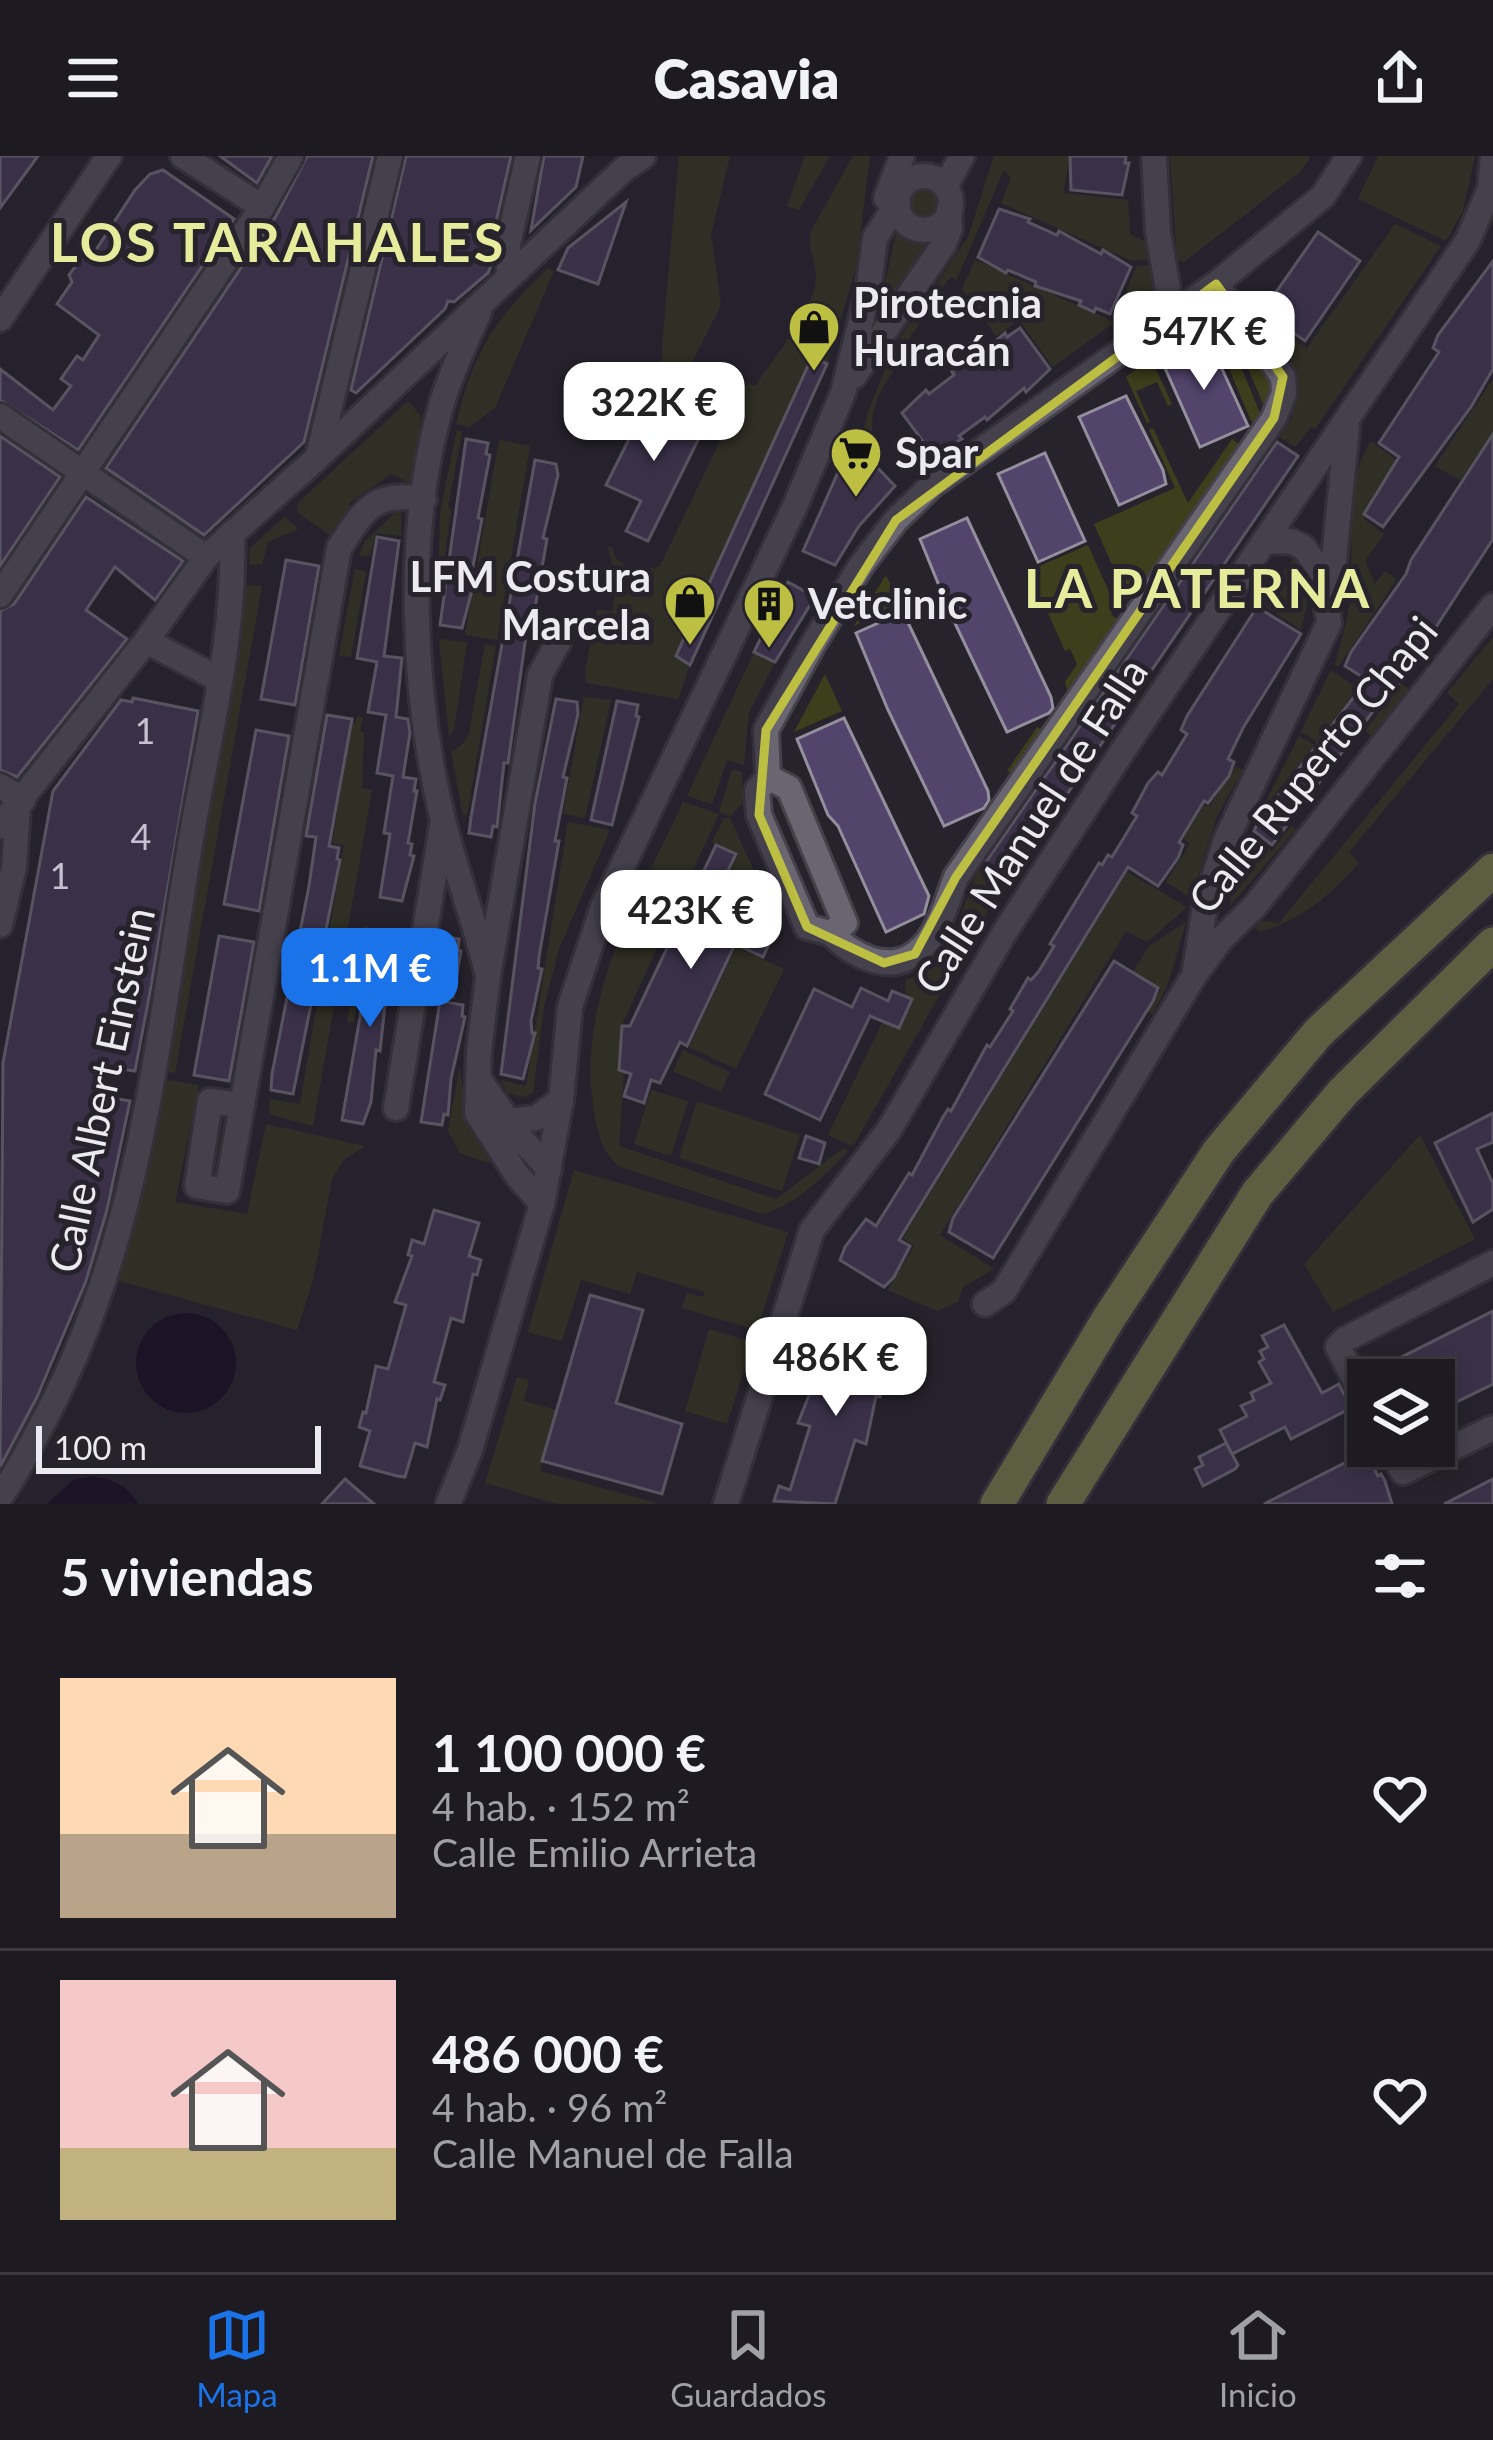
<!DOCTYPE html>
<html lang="es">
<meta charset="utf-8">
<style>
body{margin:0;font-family:Lato,sans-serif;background:#2a272f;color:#f1f3f6;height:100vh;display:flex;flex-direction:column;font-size:45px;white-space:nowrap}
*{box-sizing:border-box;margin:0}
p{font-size:39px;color:#a0a1a5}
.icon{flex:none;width:66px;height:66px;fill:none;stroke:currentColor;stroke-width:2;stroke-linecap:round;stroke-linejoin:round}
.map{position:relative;height:1348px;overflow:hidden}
.drawer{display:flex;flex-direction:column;background:#1d1a22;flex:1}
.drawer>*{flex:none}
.fabs{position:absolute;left:1347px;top:1203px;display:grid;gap:24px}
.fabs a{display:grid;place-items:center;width:108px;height:108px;border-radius:0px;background:#1d1a22;box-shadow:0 6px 18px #0003,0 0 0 3px #3b3840;font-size:60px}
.scale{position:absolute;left:36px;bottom:30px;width:285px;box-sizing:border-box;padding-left:12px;border:6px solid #eceaf1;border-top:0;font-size:33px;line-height:42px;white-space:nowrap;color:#eceaf1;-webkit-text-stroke:9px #27232d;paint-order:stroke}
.price{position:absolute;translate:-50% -102px;padding:0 27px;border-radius:24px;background:#fff;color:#222;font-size:39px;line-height:78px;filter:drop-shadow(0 3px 6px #0008)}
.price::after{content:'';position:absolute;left:50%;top:72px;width:36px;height:27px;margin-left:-18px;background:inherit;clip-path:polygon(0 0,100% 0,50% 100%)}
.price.active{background:#1a73e8;color:#fff}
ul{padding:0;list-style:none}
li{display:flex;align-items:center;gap:36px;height:300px;padding:0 60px}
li+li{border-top:3px solid #3b3840}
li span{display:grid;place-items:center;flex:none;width:336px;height:240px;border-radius:0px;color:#555}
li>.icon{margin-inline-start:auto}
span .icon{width:144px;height:144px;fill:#fffc;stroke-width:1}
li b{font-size:51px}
h2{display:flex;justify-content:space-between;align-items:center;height:144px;padding:0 60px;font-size:51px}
header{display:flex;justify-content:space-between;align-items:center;height:156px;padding:0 60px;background:#1d1a22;font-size:54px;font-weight:800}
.tabs{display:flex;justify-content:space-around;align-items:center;height:168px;border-top:3px solid #3b3840;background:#1d1a22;font-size:33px;color:#a0a1a5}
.tabs a{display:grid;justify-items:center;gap:6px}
.tabs .active{color:#1a73e8}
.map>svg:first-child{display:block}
.green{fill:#3d3e1c}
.water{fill:#100221}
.building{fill:#53446c;stroke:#948f9d;stroke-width:3}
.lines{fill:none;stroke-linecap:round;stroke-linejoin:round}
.minor-casing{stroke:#45414b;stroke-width:30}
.highway-casing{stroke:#45414b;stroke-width:39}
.minor{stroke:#696571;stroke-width:24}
.highway{stroke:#a1a45c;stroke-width:33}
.marked{fill:none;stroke:#bdbf43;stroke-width:9;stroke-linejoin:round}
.labels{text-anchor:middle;stroke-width:10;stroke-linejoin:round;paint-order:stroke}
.number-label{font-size:36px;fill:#c6c0d0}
.poi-label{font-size:42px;font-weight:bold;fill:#eceaf1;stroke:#27232d;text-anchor:start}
.street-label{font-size:42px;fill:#eceaf1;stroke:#27232d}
.district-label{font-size:54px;font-weight:bold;letter-spacing:3px;fill:#e7eb9c;stroke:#27232d}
</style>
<header><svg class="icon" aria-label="menu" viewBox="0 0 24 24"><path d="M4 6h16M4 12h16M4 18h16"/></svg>Casavia<svg class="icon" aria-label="share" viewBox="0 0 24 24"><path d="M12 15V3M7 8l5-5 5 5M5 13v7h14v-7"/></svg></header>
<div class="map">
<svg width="1493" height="1348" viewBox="0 0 1493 1348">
<rect width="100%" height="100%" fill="#27232d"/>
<g class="green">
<polygon points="679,0 730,0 711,78 721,149 671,248 663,243 662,189"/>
<polygon points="805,0 830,0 799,54 787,50"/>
<path d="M853 0H870L856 112 827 208 812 201 677 499 690 509 678 543 587 527 585 516 597 454 612 455 617 430 608 391H612L616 403 636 416 660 410 748 227 755 230C773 203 808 162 815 131 820 110 806 95 811 75Z"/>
<path d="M994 0H1070L1063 37 1128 44 1130 78 1146 86 1149 103 1132 105 1001 47 1011 22 1004 14 956 125 952 121 947 125 900 197 903 205C883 225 868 252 873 282L865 286 862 281 868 256 895 189 968 81Z"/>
<polygon points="1170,0 1311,0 1300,16 1184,106 1177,103"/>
<polygon points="1378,0 1475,0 1463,55 1446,85 1358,43"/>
<circle cx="924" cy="47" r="15"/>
<polygon points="1395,68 1441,90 1315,273 1311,271 1295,291 1280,281 1292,261 1244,149 1307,192"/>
<polygon points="896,78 932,86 882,161 878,158"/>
<polygon points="975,104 1115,166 1053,211 1019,164 996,180 962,133"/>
<polygon points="1150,109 1154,139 1120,162 1116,160 1137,110"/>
<path d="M548 112 554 115 495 252 469 271 456 268C472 198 496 161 548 112Z"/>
<polygon points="1211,158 1219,158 1260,257 1252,267 1212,173 1158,197"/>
<polygon points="1225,159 1276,226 1267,257"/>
<polygon points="1151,202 1172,248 1168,250 1157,226 1136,235 1150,266 1147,267 1126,221"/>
<polygon points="1493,223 1493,277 1460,324 1435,310"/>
<polygon points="408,245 421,260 414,322 408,326 391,318 348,348 350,352 331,380 297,356 299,346"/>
<polygon points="1153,272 1188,347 1232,283 1244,292 1138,447 1128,436 1125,438 1094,368 1175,332 1149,274"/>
<polygon points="457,274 462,276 448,351 451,353 438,449 440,357"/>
<polygon points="499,284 530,290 497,484 465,479"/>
<path d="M1371 285 1401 308 1364 363 1384 378 1365 405 1375 428 1385 415 1397 423 1338 511 1335 509C1340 488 1348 465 1350 444 1356 391 1341 331 1371 285Z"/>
<polygon points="396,356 401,357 401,380 376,377 370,400 359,400 365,385"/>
<polygon points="285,360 298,373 268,386 262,408 250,409 249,393"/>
<polygon points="1088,389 1116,451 1111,459 1123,466 1019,622 1007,615 1037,571 1046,575 1069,540 1065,526 1077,508 1070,493 1065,495 1047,455 1051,452 1049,448 1044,449 1028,415"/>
<polygon points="1293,403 1303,409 1310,434 1301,474 1260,447"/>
<polygon points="355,413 366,416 351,501 339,499"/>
<polygon points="886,419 900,448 854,470"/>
<polygon points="247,429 262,430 175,917 160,914"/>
<path d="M1493 481V523L1349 696 1359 707C1331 738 1302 764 1260 776L1255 772 1262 765 1279 767 1459 548 1447 537Z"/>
<polygon points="439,483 467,486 454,573 449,580"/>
<polygon points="485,488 496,490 467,659 463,659 451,596 461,590 469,578"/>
<polygon points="754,496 775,506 749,556 744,609 727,604 712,648 687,640"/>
<polygon points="1331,514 1358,532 1317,586 1301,576"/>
<polygon points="825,518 842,555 794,576"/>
<polygon points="1401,527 1410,534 1372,580 1365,575"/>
<polygon points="584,541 611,544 585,662 563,658"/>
<polygon points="357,560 363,562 360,575 364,576 362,632 372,634 313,970 269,958 270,943 300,948 344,689 332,687 352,567 356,567"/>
<polygon points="1299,580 1314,589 1258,661"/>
<polygon points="1236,610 1243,614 1217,660 1191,742 1166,726 1190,688 1183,682 1204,649 1210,650"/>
<polygon points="732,614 742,616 742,648 730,660 719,656"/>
<path d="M683 646 719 658 623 866 619 914 624 916 619 990 776 1043 843 992 848 995C823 1021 798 1048 763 1058L620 1011C601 996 598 977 594 954 575 844 639 741 683 646Z"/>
<polygon points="724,662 730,662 759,726 732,713 738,698 712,686"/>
<polygon points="568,666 610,674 559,793 544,851 533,936 524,941 508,938 500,924 526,930"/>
<polygon points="1291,670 1296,673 1230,750 1232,723 1251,678 1272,695"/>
<path d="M978 714 997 728 984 750 989 753 855 987 852 990 828 979 883 865 892 869 905 840 906 824C952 808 960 754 978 714Z"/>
<polygon points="1127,716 1187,751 1147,786 1126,775 940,1079 994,1113 963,1131 958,1146 937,1155 888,1134 914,1090 903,1082"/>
<polygon points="1186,766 1167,831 1152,858 1147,855 1161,833 1133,816 1149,790"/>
<polygon points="364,770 370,771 354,867 347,866"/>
<polygon points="736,791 784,813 736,913 689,891"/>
<polygon points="683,894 730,916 721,936 673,915"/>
<path d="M460 911C463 949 472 974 491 1008L460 997 448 975Z"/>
<polygon points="159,923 199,929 175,1046 247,1058 266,968 365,990 344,1004 332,1023 313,1124 297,1174 116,1124"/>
<polygon points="651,934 688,945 671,1000 634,988"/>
<polygon points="697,945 800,979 782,1035 679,1002"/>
<polygon points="1420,979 1475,1083 1333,1156 1304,1108"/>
<polygon points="574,1014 788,1076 757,1174 682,1152 687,1137 703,1141 705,1136 637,1116 630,1138 581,1124 562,1185 528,1176"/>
<polygon points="709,1173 753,1186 727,1268 685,1255"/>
<polygon points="517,1221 529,1224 524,1245 556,1254 540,1315 660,1348 557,1348 485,1327"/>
</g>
<g class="water">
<circle cx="186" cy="1207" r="50"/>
<path d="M91 1320C112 1323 128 1329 138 1348H47L73 1324Z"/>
</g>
<g class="building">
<polygon points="0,0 38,0 0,52"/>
<polygon points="220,0 272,0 257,27"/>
<polygon points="307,0 373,0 304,286 204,379 106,312 276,60"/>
<polygon points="406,0 511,0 492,84 492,108 488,117 454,146 448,145 445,153 356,237 351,234"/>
<polygon points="544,0 583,0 576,31 531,74"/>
<polygon points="1070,0 1126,0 1125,7 1129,7 1122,39 1071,34"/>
<polygon points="163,14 234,63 78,294 0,244 0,213 53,254 71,230 61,223 77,200 83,204 99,179 57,148 72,126 69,119 81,103 85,100 90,103 135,34 150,18"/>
<polygon points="626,46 598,128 558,114 568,92"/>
<polygon points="999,53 1030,63 1028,66 1057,79 1059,75 1101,98 1103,94 1131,111 1110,158 1096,152 1094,156 1079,149 1081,145 1035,130 1036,126 1008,114 1006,117 978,101"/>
<polygon points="1318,76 1360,105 1305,185 1263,155"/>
<polygon points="1493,105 1493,213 1471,251 1383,371 1364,358 1399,301 1379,287 1439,196 1433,192 1438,179"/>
<polygon points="1020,172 1050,213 1026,236 1024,232 987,264 985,261 959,280 962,283 933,299 902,257 926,234 929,238 954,219 952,216 966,206 968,209 1005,177 1007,181"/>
<polygon points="1208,182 1248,270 1200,291 1161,203"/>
<polygon points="812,201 827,208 690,509 676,500"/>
<polygon points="1126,240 1163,314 1166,328 1119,349 1079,261"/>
<polygon points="648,245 704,272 648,385 626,375 641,345 606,329"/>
<polygon points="1493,278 1493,383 1399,528 1387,537 1272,689 1254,675 1259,664 1367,524 1345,510 1351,496 1406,418 1411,404"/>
<polygon points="0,280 60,321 0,410"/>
<polygon points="466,283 488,287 486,298 490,299 478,362 482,363 470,426 474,427 462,472 440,469"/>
<polygon points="852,285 895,330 859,370 835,409 803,395"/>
<polygon points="1277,286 1298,300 1007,726 983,710"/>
<polygon points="1045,297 1085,385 1038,406 998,318"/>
<polygon points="535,304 556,308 558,319 543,382 547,383 530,481 526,480 508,607 504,607 497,671 493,670 491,681 469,677 471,661"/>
<polygon points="86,341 183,405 155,444 115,411 86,454 127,483 17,621 0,614 0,455 14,448"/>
<polygon points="967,362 1051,541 1053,552 1049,557 1007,576 951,459 920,383"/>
<polygon points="377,381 399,385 384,500 402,502 396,561 408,563 410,577 403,621 416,623 414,635 417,635 408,687 412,688 410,699 414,700 402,745 380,741 390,678 384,677 393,620 377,617 386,559 368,556 377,506 357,502"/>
<polygon points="286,404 319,410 295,549 261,543"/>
<polygon points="788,426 815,441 775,506 754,496"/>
<polygon points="1257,451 1301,478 1243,572 1228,603 1234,606 1229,620 1208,647 1204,645 1179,686 1183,689 1178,702 1158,730 1128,711 899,1084 910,1090 894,1121 884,1131 840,1104 845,1091 866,1063 876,1070 909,1017 912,1019 943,961 948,953 951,955 987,889 990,891 1013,855 1010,853 1028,822 1031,824 1039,815 1054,790 1050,788 1099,707 1102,709 1108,699 1112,701 1137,660 1132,657 1148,627 1158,616 1162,619 1187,578 1181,574 1187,560"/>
<polygon points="903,456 988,635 989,644 984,652 944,670 888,554 856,477"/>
<polygon points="133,542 198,555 150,836 135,915 106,911 100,940 130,945 107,1054 86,1125 37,1241 0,1311 3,907 53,635 121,544 132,546"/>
<polygon points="556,543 577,546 578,558 563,621 567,622 555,685 559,685 539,801 538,812 542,813 531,865 532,877 535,877 523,923 501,918 535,647"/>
<polygon points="617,545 638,549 636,560 639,561 612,669 591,664"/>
<polygon points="327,559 352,563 329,690 339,692 337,703 340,704 293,938 271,934 272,918 309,730 316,681 306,680"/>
<polygon points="844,562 929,740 924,758 886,776 838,670 828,659 797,583"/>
<polygon points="256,574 289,580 259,755 224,748"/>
<polygon points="716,689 736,698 726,719 750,731 746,743 769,753 762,767 776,773 763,801 735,788 687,890 680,886 660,927 651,924 644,947 624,940 631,918 619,914 622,870 630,870"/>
<polygon points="219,780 254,786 229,925 194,919"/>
<polygon points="441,780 459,783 458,794 461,795 453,841 431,838"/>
<polygon points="374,781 395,784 393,796 397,796 391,831 387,831 380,895 376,894 371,946 363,968 342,964"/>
<polygon points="1114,805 1158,832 1153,845 993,1102 949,1076 953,1062"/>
<polygon points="861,832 888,845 892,835 912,843 899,872 870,860 820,964 765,938 814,833 852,851"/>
<polygon points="440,845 463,849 462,860 465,861 451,923 448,959 444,958 442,969 421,966"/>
<polygon points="1493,957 1493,986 1477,993 1493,1028 1493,1053 1473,1066 1435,987"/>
<polygon points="806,980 825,987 819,1008 799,1002"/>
<polygon points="434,1054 479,1067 469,1100 481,1104 477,1119 473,1118 463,1166 451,1162 434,1226 445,1229 440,1244 437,1243 427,1291 415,1287 405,1321 397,1320 360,1310 370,1275 359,1271 363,1256 366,1257 376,1210 388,1213 406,1149 395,1146 412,1100 408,1099 412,1084 424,1088"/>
<polygon points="590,1139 643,1154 616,1247 682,1268 662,1338 542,1305"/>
<polygon points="1493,1155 1493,1228 1434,1257 1434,1224 1374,1224 1370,1217"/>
<polygon points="1284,1169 1322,1237 1339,1228 1351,1252 1291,1283 1285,1271 1232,1298 1220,1274 1247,1260 1241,1250 1254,1244 1251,1237 1271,1227 1259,1206 1264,1203 1260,1195 1268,1191 1262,1180"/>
<polygon points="839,1176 884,1190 874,1223 885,1227 880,1241 876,1240 866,1288 855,1284 835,1348 774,1345 779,1330 790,1334 810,1270 798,1267 816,1222 812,1221 817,1206 828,1209"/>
<polygon points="1226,1287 1238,1309 1235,1313 1203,1330 1195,1313 1203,1309 1199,1301"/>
<polygon points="1366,1296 1378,1320 1381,1318 1385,1325 1392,1348 1264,1348"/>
<polygon points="345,1323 374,1348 322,1348"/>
<polygon points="1493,1323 1493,1348 1444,1348"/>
</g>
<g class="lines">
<g class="minor-casing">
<g id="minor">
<polyline points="183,0 262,51"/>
<polyline points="1154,0 1158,76 1172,157"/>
<circle cx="924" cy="47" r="27"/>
<polyline points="946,29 962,0"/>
<polyline points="886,42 902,0"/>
<polyline points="509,120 508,88 528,0"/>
<path d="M479 156C466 186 450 218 441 250 405 374 412 535 442 660 455 714 475 766 488 820"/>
<polyline points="0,163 109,0"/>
<polyline points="854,220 944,88 950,72 949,53"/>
<polyline points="0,260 206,401"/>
<polyline points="318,300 390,0"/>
<polyline points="1331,434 1347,272"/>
<polyline points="0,439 262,51 291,0"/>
<polyline points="146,485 219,523"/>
<polyline points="768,621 789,632 845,767 830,777 807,771 759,659 757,635 768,621 766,574 812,490 860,411 896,364 932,329 1216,128 1323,40 1349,0"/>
<polyline points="0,630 23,644"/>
<polyline points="0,670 146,485 206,401 317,302 624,13 643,0"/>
<polyline points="0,769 14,711 18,651"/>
<path d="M830 777C851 798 887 819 916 797 938 781 947 745 956 721L1274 262 1284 237 1283 221 1216 128"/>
<polyline points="1195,815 1205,750 1226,684 1329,467 1322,416 1303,391 1290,385 1264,386"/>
<polyline points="480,925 522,984 549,1013"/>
<path d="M240 949 210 945 197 1030 227 1035 339 392C365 353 373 335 424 343"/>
<polyline points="396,952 442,670"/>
<polyline points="510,965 536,962 561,944"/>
<polyline points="542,1048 517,1019 477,957 479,896 488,820 538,532 540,519 559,485"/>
<polyline points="985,1148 1004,1135 1195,818 1221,783 1254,751 1493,450"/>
<polyline points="1368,1249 1338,1191 1344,1184 1493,1107"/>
<polyline points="1389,1290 1403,1316 1493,1272"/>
<path d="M0 1341C16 1319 28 1294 41 1270 140 1090 157 883 191 683 208 583 236 479 232 377"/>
<polyline points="448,1348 470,1294 542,1048 561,944 570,851 603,751 795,350 843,237 868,136 875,82 898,46"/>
<polyline points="726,1348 812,1074 889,974 1006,774 1126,590 1468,84 1490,33 1493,0"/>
</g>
</g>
<g class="highway-casing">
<g id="highway">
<polyline points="997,1348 1109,1162 1219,995 1318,877 1493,714"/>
<polyline points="1063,1348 1257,1038 1343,936 1493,788"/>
</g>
</g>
<use href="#minor" class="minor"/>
<use href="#highway" class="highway"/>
</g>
<path d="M0 0H1493V1348H0ZM1216 128 1283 221 1274 262 956 721 915 798 884 807 807 771 759 659 766 574 896 364Z" fill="#27232d" fill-opacity=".55" fill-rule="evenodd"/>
<path class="marked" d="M1216 128 1283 221 1274 262 956 721 915 798 884 807 807 771 759 659 766 574 896 364Z"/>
<defs>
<g id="shop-pin" transform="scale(2.7)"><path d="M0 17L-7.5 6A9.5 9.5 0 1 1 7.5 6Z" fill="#bdbf43" stroke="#27232d"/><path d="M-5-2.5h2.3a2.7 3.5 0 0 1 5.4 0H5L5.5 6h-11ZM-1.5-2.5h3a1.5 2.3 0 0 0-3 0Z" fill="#111"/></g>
<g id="supermarket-pin" transform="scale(2.7)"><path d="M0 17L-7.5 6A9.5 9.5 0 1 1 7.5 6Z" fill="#bdbf43" stroke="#27232d"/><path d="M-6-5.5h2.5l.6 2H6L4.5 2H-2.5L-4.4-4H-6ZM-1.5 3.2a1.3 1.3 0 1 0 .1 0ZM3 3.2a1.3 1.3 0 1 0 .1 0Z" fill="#111"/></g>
<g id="building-pin" transform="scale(2.7)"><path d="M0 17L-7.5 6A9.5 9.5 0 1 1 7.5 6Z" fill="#bdbf43" stroke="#27232d"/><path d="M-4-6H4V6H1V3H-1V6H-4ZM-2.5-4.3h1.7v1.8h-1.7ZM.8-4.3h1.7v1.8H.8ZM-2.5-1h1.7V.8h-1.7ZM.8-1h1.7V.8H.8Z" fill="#111"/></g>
</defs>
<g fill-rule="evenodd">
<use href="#shop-pin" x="814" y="171"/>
<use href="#supermarket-pin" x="856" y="297"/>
<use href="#shop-pin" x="690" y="445"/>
<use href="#building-pin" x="769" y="448"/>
</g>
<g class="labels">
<g class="number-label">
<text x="145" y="588">1</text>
<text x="141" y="694">4</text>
<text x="60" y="733">1</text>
</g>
<g class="poi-label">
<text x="853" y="162">Pirotecnia<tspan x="853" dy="48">Huracán</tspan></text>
<text x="895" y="312">Spar</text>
<text x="651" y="436" text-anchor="end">LFM Costura<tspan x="651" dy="48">Marcela</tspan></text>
<text x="808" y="463">Vetclinic</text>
</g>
<g class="street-label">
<text transform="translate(1313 609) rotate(-51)" y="15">Calle Ruperto Chapi</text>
<text transform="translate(1031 670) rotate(-57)" y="15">Calle Manuel de Falla</text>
<text transform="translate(102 934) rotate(-78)" y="15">Calle Albert Einstein</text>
</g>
<g class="district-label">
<text x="278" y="106">LOS TARAHALES</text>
<text x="1198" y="452">LA PATERNA</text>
</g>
</g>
</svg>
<div class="fabs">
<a><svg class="icon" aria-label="layers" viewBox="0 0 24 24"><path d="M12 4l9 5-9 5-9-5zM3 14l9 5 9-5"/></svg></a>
</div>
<div class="scale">100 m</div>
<b class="price" style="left:1204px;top:237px">547K €</b>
<b class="price" style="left:654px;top:308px">322K €</b>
<b class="price" style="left:691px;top:816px">423K €</b>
<b class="price active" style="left:370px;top:874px">1.1M €</b>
<b class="price" style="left:836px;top:1263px">486K €</b>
</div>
<section class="drawer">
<h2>5 viviendas<svg class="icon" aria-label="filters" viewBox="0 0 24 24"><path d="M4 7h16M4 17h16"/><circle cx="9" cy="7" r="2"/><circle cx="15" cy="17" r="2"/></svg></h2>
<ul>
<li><span style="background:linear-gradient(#ffd9b3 65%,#b9a48a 0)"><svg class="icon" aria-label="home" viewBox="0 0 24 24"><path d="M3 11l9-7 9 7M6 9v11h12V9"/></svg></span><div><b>1 100 000 €</b><p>4 hab. · 152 m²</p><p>Calle Emilio Arrieta</p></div><svg class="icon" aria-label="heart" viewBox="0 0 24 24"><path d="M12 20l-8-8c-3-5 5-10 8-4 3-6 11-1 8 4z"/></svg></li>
<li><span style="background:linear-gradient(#f6c9c9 70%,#c2b280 0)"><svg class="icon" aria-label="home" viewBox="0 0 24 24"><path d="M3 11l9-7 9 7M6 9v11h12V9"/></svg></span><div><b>486 000 €</b><p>4 hab. · 96 m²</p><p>Calle Manuel de Falla</p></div><svg class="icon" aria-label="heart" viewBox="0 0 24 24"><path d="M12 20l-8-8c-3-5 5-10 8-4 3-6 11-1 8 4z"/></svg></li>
</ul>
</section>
<nav class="tabs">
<a class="active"><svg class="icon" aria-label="map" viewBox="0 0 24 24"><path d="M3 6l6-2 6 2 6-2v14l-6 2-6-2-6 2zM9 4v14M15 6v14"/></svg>Mapa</a>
<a><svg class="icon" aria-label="saved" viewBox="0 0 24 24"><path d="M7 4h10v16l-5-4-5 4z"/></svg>Guardados</a>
<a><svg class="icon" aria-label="home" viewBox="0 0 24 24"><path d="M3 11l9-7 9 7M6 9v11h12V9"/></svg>Inicio</a>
</nav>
